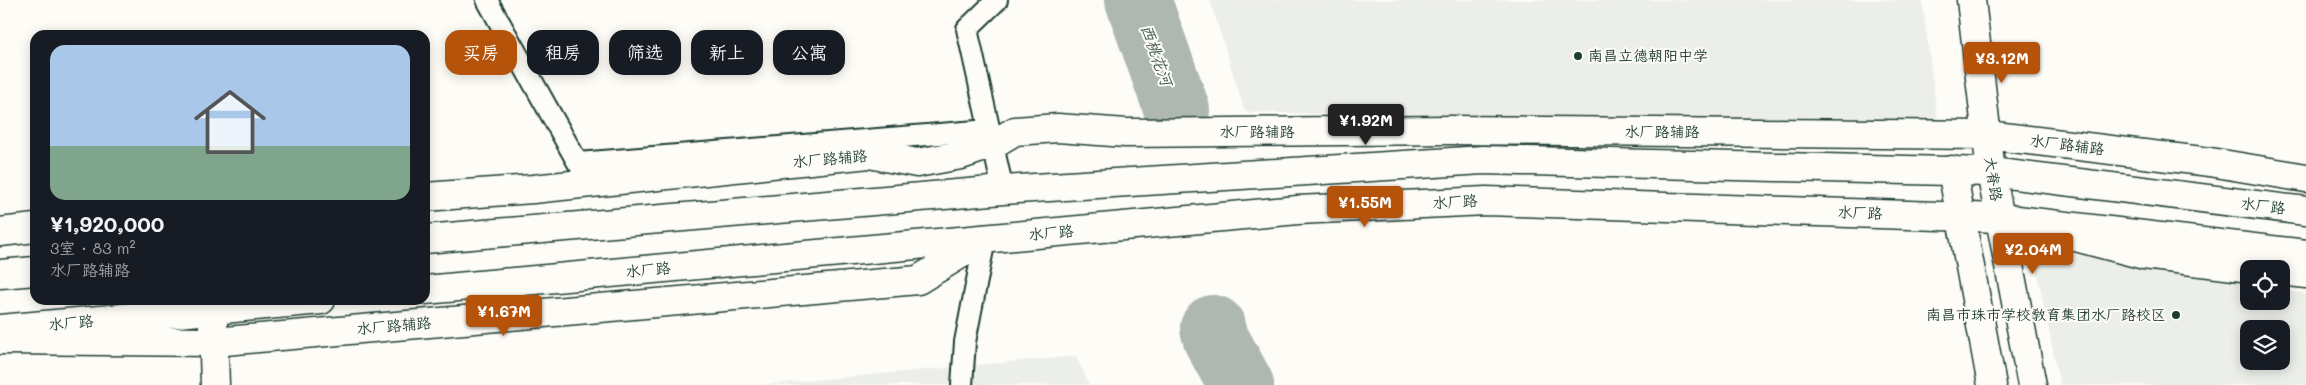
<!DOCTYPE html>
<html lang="zh">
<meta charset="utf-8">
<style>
body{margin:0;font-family:Mali,"LXGW WenKai TC",sans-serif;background:#20242c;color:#f1f3f6;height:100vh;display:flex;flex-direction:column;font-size:19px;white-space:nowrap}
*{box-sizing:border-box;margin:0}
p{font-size:16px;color:#9ea1a6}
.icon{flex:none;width:28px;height:28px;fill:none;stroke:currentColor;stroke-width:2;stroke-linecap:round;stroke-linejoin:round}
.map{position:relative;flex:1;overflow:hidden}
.panel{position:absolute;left:30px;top:30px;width:400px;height:275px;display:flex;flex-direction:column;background:#171b24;border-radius:15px;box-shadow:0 2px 12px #0003}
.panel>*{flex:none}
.top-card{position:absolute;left:445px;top:30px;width:475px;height:45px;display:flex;gap:10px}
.fabs{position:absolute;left:2240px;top:260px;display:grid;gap:10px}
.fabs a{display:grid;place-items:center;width:50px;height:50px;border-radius:10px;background:#171b24;box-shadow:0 2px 12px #0003;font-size:25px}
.price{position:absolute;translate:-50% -42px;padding:0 11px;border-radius:5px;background:#b45309;color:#fff;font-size:16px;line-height:32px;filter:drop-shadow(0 1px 2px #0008)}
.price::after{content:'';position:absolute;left:50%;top:30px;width:15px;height:11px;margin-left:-8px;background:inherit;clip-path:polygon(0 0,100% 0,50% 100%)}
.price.current{background:#222;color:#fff}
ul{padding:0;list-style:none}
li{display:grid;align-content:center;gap:10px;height:265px;padding:0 20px}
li+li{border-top:1px solid #363941}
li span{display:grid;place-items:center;height:155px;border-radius:15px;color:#555}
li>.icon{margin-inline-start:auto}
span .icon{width:90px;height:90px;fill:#fffc;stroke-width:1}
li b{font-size:21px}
.tag{padding:0 18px;border-radius:15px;background:#171b24;box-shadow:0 2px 12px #0003;font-size:18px;line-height:45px}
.tag.current{background:#b45309;color:#fff}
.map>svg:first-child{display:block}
.built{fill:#eceee9;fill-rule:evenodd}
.water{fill:#aeb8b1;stroke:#75877f}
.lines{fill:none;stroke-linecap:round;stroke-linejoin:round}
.shore{stroke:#586e66;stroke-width:1}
.river{stroke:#aeb8b1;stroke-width:66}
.lane-casing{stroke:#1f3d34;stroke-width:24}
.street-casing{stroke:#1f3d34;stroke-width:31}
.secondary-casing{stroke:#1f3d34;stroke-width:31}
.lane{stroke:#fdfcf7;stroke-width:20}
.street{stroke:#fdfcf7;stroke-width:28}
.secondary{stroke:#fdfcf7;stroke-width:28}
.poi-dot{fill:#1f3d34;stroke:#fdfcf7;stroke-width:2}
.labels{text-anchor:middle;stroke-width:4;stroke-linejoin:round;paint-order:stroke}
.poi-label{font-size:15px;fill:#1f3d34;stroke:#fdfcf7;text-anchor:start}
.street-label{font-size:15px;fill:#1f3d34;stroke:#fdfcf7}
.water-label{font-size:16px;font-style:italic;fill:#435c53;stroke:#fdfcf7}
</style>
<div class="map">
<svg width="2306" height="385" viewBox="0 0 2306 385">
<rect width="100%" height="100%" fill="#fdfcf7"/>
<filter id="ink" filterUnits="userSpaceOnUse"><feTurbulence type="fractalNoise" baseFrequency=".02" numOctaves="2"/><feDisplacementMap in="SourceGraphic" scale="10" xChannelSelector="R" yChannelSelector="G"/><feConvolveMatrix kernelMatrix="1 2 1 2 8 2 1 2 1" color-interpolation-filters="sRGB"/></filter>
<g filter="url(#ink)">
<g class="built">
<polygon points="1210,0 1922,0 1939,130 1245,112"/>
<path d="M2032 247 2249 284V301H2281V290L2306 294V385H2060ZM2249 329H2281V361H2249Z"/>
<polygon points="1076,356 1089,385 761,385"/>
</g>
<g class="water">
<polygon points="1108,0 1169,0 1202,101 1149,108"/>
<polygon points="1243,337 1271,385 1209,385 1192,344"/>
</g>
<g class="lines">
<g class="shore">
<polyline points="1114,0 1154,103 1192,97 1194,95 1165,0"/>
<polyline points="1120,0 1158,96 1184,92 1186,90 1158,0"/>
<polyline points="1128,0 1161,86 1175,86 1176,83 1151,0"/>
<polyline points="1213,385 1201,349 1239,343 1265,385"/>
<polyline points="1220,385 1209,353 1235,349 1258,385"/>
<polyline points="1227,385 1219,360 1231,357 1249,385"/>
</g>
<g class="river">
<polyline points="1138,0 1177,110"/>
<polyline points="1213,328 1216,339 1241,385"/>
</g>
<g class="lane-casing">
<g id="lane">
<polyline points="487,0 578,163 989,130"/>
<polyline points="997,0 967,29 1003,190"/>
<polyline points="962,385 965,342 985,239"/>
</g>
</g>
<g class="street-casing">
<g id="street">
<polyline points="1971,0 1991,172"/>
<polyline points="425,197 533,189 869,154 917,163 961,155 993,144 1015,131 1058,128 1126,133 1451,130 1987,135 2210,162 2306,178"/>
<polyline points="0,232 35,228"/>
<polyline points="2064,234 2144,255 2259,269"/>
<polyline points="2281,271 2306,274"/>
<polyline points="213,324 215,385"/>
<polyline points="0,340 214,342 918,280 985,239"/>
</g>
</g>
<g class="secondary-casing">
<g id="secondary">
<polyline points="1952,170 1992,385"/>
<polyline points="1991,172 2032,385"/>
<polyline points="425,239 1003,190 1483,160 1991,172 2306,211"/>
<polyline points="0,274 35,271"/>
<polyline points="425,290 1298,210 1486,201 2000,218 2306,254"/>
<polyline points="0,329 321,300"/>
</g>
</g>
<use href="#lane" class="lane"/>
<use href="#street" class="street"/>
<use href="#secondary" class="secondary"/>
</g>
</g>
<g class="poi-dot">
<circle cx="1578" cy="56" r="5"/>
<circle cx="2176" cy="315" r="5"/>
</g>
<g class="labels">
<g class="poi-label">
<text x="1588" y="61">南昌立德朝阳中学</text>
<text x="2166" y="320" text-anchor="end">南昌市珠市学校教育集团水厂路校区</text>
</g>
<g class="street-label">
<text x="1257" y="137">水厂路辅路</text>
<text x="1662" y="137">水厂路辅路</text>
<text transform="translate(2067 145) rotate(7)" y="5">水厂路辅路</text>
<text transform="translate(830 159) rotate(-5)" y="5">水厂路辅路</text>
<text transform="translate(1993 179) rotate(81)" y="5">大脊路</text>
<text transform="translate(1455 202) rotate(-3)" y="5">水厂路</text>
<text transform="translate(2263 206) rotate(7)" y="5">水厂路</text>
<text transform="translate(1860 213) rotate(2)" y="5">水厂路</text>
<text transform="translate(1051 233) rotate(-5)" y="5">水厂路</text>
<text transform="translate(648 270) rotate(-5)" y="5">水厂路</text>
<text transform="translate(71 323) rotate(-5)" y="5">水厂路</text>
<text transform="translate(394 326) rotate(-5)" y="5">水厂路辅路</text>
</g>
<g class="water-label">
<text transform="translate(1157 55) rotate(70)" y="6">西桃花河</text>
</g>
</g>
</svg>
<div class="fabs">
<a><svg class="icon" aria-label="locate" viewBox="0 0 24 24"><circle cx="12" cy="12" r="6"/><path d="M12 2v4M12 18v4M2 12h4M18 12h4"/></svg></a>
<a><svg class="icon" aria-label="layers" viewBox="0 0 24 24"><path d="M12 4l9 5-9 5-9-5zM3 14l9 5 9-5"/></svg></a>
</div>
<b class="price" style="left:2002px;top:84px">¥3.12M</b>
<b class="price current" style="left:1366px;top:146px">¥1.92M</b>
<b class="price" style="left:1365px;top:228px">¥1.55M</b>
<b class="price" style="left:2033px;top:275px">¥2.04M</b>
<b class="price" style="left:504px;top:337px">¥1.67M</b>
<div class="top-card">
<a class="tag current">买房</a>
<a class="tag">租房</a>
<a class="tag">筛选</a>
<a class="tag">新上</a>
<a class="tag">公寓</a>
</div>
<section class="panel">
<ul>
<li><span style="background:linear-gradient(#a9c7e8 65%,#7fa58c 0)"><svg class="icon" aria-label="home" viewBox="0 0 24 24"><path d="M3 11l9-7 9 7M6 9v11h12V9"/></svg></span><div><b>¥1,920,000</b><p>3室 · 83 m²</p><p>水厂路辅路</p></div></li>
</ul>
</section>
</div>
